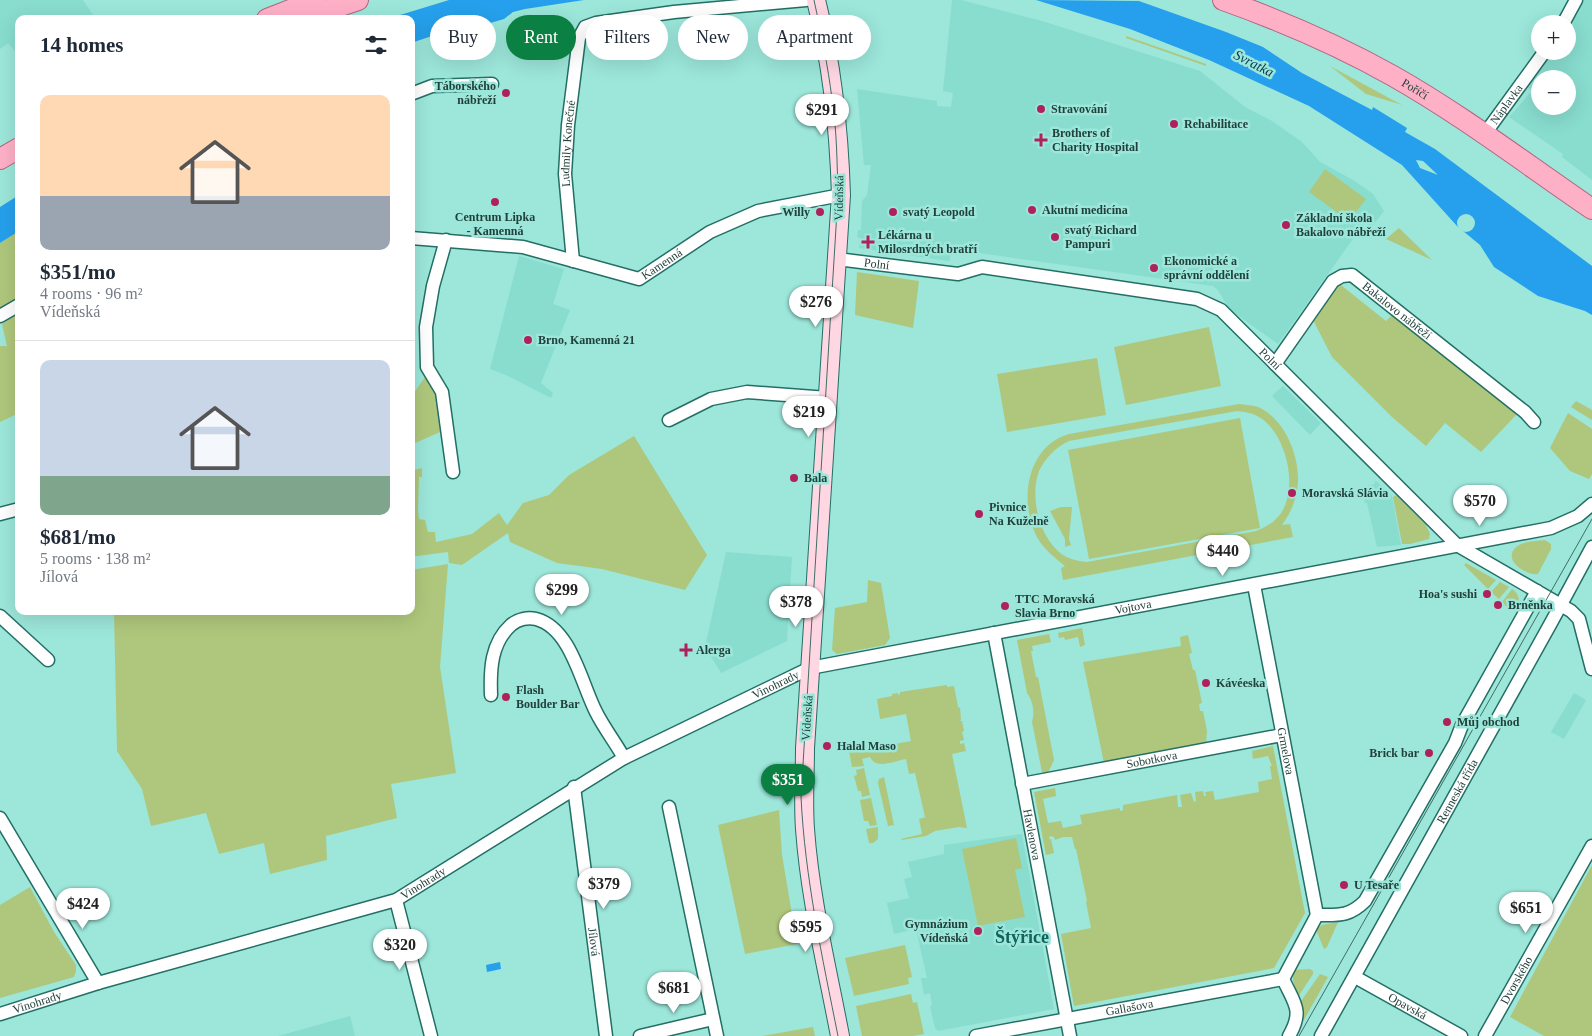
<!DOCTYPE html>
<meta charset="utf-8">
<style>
body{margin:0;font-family:"Times New Roman",serif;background:#f2f2f3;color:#1f2937;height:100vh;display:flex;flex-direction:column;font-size:19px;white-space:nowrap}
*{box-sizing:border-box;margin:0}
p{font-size:16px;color:#747a83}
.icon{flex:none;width:28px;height:28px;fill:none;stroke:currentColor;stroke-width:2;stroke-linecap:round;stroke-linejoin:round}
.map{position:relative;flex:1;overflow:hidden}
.side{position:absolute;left:15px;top:15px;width:400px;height:600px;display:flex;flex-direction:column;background:#fff;border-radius:10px;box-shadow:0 5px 20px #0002}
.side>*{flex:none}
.guide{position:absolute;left:430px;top:15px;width:475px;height:45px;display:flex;gap:10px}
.controls{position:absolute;left:1531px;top:15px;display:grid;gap:10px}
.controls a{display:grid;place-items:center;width:45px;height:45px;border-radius:50%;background:#fff;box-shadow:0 5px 20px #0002;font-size:25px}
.price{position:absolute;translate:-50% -42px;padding:0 11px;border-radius:18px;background:#fff;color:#222;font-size:16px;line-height:32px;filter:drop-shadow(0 1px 2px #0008)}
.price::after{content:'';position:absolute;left:50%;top:30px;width:15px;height:11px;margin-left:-8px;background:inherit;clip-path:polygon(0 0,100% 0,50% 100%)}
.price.selected{background:#0b8043;color:#fff}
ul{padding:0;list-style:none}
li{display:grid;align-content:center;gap:10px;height:265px;padding:0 25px}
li+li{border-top:1px solid #e0e1e3}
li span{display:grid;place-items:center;height:155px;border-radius:10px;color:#555}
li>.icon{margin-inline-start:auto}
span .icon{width:90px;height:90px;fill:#fffc;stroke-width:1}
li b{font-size:21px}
h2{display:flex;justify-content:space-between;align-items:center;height:60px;padding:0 25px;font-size:21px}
.tag{padding:0 18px;border-radius:22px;background:#fff;box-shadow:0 5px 20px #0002;font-size:18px;line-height:45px}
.tag.selected{background:#0b8043;color:#fff}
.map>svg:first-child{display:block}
.built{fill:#88ddcf;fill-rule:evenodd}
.green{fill:#afc77c;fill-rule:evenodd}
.water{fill:#26a0ec;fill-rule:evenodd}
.pier{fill:#9ce6da}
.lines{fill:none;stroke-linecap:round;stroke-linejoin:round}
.street-casing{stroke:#236f65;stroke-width:15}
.secondary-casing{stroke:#236f65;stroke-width:20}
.primary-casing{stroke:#b0667e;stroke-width:22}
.street{stroke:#fff;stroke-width:12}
.secondary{stroke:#fed7e3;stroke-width:18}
.primary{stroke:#feb0c7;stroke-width:20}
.tram{stroke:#426d66;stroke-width:1}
.poi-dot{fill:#af215a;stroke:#9ce6da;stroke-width:2}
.labels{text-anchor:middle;stroke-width:5;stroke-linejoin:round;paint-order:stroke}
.poi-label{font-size:12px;font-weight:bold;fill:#21403b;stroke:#9ce6da;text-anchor:start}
.street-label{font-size:12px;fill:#21403b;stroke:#9ce6da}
.water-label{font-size:14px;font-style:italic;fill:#053654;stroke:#9ce6da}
.district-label{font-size:18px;font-weight:bold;fill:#12635a;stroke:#9ce6da}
</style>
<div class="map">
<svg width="1592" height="1036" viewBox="0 0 1592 1036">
<rect width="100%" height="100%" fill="#9ce6da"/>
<g class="built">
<polygon points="0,0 83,0 93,15 87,19 19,19 19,56 8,43 0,49"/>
<polygon points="952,0 961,0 1042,21 1200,71 1245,107 1272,121 1302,142 1320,162 1353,180 1373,194 1384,211 1371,228 1365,222 1278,344 1229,309 1218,290 1213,286 958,250 951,250 950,260 948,261 859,248 860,238 857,237 858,230 861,230 862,201 867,195 871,165 864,165 857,89 937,101 937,106 951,107 953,93 943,91"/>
<path d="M1585 0H1592V180L1562 157 1563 154 1509 117 1532 91 1525 85 1552 51H1568V32L1572 26 1576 12ZM1540 79H1568V106H1540Z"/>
<polygon points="519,256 564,269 553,304 570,310 541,383 553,393 551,398 506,375 490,369"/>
<polygon points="1283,386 1321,423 1310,435 1272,396"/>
<polygon points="1375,481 1376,481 1392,496 1401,545 1377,547 1367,503 1365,503 1362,487 1375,484"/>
<polygon points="726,552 792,557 790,588 787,641 721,673 705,647"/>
<polygon points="1574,693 1586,700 1564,739 1551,732"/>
<polygon points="1022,834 1054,1009 938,1031 935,1028 930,1006 932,1005 930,993 924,995 921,978 927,978 916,929 894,934 887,903 909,898 904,879 912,877 908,862 944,854 944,845"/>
<polygon points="350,1016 355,1036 278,1036"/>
</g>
<g class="green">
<polygon points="1126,36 1206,64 1206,66 1126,38"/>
<polygon points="1330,66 1402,105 1366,94"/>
<polygon points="1325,169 1366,199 1349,221 1309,192"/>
<polygon points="1399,228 1432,260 1386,239"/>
<polygon points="19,231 19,300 0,311 0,243"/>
<polygon points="857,272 919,281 913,328 855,315"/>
<polygon points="1337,282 1386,321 1394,313 1517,414 1481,452 1445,423 1426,446 1392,417 1332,357 1311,316"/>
<polygon points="19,312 19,413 0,422 0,346 7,346 2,324"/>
<polygon points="1209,327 1221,386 1126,405 1114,347"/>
<polygon points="1097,358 1106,415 1007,432 997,374"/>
<polygon points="425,377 436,396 440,432 413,444 414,470 422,468 422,477 419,477 418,511 419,519 425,520 428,532 435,532 436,542 472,534 499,513 507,525 523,503 549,495 569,475 634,436 707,555 685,590 602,569 557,563 510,542 508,533 462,565 449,563 448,552 417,556 411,555 411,397"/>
<polygon points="1576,401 1592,410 1592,420 1571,407"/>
<path d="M1239 404C1245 405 1252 405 1258 407 1285 419 1299 455 1298 482 1297 498 1291 513 1282 525L1290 524 1293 537 1063 580 1061 568 1065 566C1055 558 1045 550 1038 539 1018 504 1026 446 1069 434ZM1237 411C1245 412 1253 413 1259 417 1288 434 1301 495 1276 519 1270 525 1263 528 1256 531L1087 562C1075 561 1064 558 1056 549 1038 531 1030 495 1039 471 1045 458 1056 447 1069 441Z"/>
<polygon points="1568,413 1592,429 1592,474 1589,479 1570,471 1550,448"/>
<polygon points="1240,418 1260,528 1089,559 1068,450"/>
<polygon points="1398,494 1428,525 1426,526 1430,533 1429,539 1410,544 1402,544 1393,497"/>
<polygon points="1061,507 1072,507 1069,539 1071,545 1065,547 1065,539 1050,511"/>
<path d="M1545 540 1551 544V549L1538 574C1527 576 1503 561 1515 548 1521 541 1537 541 1545 540Z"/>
<polygon points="1466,563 1496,580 1488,589 1464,565"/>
<polygon points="448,564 440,667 456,773 391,784 397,818 326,836 327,860 270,874 264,843 219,854 206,813 151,826 142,789 117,751 114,612 411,611 411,570"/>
<polygon points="868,580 881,583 890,638 885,645 837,654 832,650 835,608 867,602"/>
<polygon points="1500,582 1509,587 1499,599 1491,592"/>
<path d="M1512 589C1518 593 1520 598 1518 605L1512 609 1508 608 1502 602Z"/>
<polygon points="1082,628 1085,645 1080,647 1078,637 1065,640 1064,637 1059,638 1058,633"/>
<path d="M1049 634 1051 642 1032 646 1033 651H1031L1036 677H1038L1054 760 1047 775 1042 772 1032 722C1035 712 1033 701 1027 693L1017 640Z"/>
<polygon points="1188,635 1192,653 1189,654 1193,670 1195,670 1202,703 1199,704 1200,711 1203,711 1207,731 1206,744 1104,763 1083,662 1181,646 1180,637"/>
<path d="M947 685V687L954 686 958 707 960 708 961 719 960 721H962L964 731 962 732 964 740 960 741V744L964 743 966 751 952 754 967 828 973 829 987 827 973 829 959 827 935 831 926 836 902 840 901 839 922 834 919 819 926 817H925L915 773 909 774 906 759C894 761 876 770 870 757L862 759 864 766 852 767 849 751H858L911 741 906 714 880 719 877 699 892 696V694L898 693V695L900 694V692Z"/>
<polygon points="1273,746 1305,913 1274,968 1074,1006 1061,934 1091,928 1086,902 1087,901 1076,849 1075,849 1072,837 1063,837 1055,840 1054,837 1050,836 1049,839 1051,839 1054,853 1046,855 1034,792 1055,788 1056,796 1043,799 1048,823 1061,821 1063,828 1082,824 1080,815 1120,808 1120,811 1123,810 1123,805 1177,795 1178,807 1182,807 1180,795 1191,793 1194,802 1196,801 1195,792 1203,791 1204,796 1206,796 1205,792 1213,791 1215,800 1259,792 1258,782 1272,779 1270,766 1272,766 1268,756 1253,759 1252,751"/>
<polygon points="864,768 870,795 862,797 861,791 858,791 854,776 857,775 856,770"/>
<polygon points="884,777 894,825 888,826 878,783 879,779"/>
<polygon points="871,798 877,825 870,826 868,821 864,821 860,800"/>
<polygon points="779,810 782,855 797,944 745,954 718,825"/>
<polygon points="878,827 878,839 873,843 869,843 866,829"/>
<polygon points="1016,838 1022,868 1015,870 1025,917 978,926 962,849"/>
<polygon points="1592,865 1592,1036 1544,1036 1510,1017"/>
<polygon points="30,887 54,932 76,965 76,971 74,977 0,998 0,905"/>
<polygon points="1338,922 1327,947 1324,949 1316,930 1322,925"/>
<polygon points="905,945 912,977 908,978 909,984 854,996 845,958"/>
<polygon points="1310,969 1313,971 1313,974 1298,997 1293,980 1293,970"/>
<polygon points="1320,974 1328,977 1295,1036 1299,1004"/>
<polygon points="911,994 913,1003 917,1002 924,1034 913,1036 862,1036 856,1006"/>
<polygon points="813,1027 815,1036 761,1036 762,1036"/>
</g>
<g class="water">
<polygon points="449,0 584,0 525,9 513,12 504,19 466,30 456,28 411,43 411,19 387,19"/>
<path d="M1036 0 1139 1 1226 32 1263 47 1302 73 1372 110 1373 107 1407 128 1405 132 1435 149 1592 266V315L1585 311 1538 296 1494 267 1480 245 1457 226 1402 165 1309 106 1209 60 1130 29ZM1416 160 1423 161 1438 175 1420 168Z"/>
<polygon points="19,195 19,231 0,243 0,207"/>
<polygon points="500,962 501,969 487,972 486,965"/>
</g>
<circle class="pier" cx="1466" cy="223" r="9"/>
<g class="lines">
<g class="street-casing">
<g id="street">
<polyline points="1563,24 1576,0"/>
<polyline points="411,94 432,86 492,84"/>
<path id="s1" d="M1484 135 1545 51"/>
<path id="s2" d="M411 238 523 247 639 279 710 232 758 211 841 195"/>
<polyline points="446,240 433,286 426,327 427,367 442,392 453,472"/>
<path id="s3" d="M837 259 958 274 982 267 1197 299 1221 310 1457 545 1571 611 1579 619 1592 669"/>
<path id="s4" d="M573 261 565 174 568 125 579 38 585 27 596 23 674 12 806 0"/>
<polyline points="0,316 19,305"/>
<path id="s5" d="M1275 364 1333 281 1342 276 1352 275 1525 412 1534 422"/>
<polyline points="669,420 711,399 747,392 828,398"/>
<polyline points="0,514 19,509"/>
<path id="s6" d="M1254 585 1317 915"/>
<polyline points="0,616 48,660"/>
<path id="s7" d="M994 633 1070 1036"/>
<path d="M491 695C490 669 491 643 511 625 518 619 528 617 536 619 571 628 581 683 596 712 604 728 615 742 624 758"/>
<path id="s8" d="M1022 784 1282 735"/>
<path id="s9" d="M574 787 606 1036"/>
<polyline points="669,807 717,1036"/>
<polyline points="0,818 98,983"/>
<polyline points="396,900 431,1036"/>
<path d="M1317 915C1338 915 1349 917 1365 901L1455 743 1462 725 1537 591"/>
<path id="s10" d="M1355 977 1461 1036"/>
<polyline points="1283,979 1317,915"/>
<path d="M1283 979C1294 1003 1304 1010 1289 1036"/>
<path id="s11" d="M0 1014 98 983 396 900 624 758 810 668 1551 528 1578 516 1592 504"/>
<polyline points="640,1036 713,1019"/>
<path id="s12" d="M976 1036 1283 979"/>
<path id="s13" d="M1321 1036 1552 621 1592 547"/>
<path id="s14" d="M1485 1036 1592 846"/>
</g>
</g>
<g class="secondary-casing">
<path id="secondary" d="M816 0C832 64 839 129 841 195L805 748C805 775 803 802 805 829 810 899 827 967 840 1036"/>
</g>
<g class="primary-casing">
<g id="primary">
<path id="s15" d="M1223 0C1282 21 1338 45 1393 76 1462 115 1526 164 1592 209"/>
<polyline points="267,19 316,0"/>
<polyline points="302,19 358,0"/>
<polyline points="0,159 19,148"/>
</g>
</g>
<use href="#street" class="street"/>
<use href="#secondary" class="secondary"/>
<use href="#primary" class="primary"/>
<g class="tram">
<path d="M814 0C821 33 828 66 832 99 837 131 837 163 838 195L801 797C805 878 822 956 838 1036"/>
<polyline points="1299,1036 1592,519"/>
</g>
</g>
<g class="poi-dot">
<circle cx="506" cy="93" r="5"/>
<circle cx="1041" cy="109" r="5"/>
<circle cx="1174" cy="124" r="5"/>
<path d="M1038.5 132.5h5v5h5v5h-5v5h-5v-5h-5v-5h5z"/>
<circle cx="495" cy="202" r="5"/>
<circle cx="1032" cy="210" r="5"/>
<circle cx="820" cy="212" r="5"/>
<circle cx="893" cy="212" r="5"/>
<circle cx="1286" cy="225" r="5"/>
<circle cx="1055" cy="237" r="5"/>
<path d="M865.5 234.5h5v5h5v5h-5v5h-5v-5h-5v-5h5z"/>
<circle cx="1154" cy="268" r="5"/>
<circle cx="528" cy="340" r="5"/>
<circle cx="794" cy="478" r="5"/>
<circle cx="1292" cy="493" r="5"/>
<circle cx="979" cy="514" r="5"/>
<circle cx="1487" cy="594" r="5"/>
<circle cx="1498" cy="605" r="5"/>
<circle cx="1005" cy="606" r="5"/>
<path d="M683.5 642.5h5v5h5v5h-5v5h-5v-5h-5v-5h5z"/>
<circle cx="1206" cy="683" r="5"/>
<circle cx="506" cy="697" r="5"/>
<circle cx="1447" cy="722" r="5"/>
<circle cx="827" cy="746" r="5"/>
<circle cx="1429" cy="753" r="5"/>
<circle cx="1344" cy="885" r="5"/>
<circle cx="978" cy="931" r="5"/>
</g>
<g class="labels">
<g class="poi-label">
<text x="496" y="90" text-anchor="end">Táborského<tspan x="496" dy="14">nábřeží</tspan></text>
<text x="1051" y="113">Stravování</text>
<text x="1184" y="128">Rehabilitace</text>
<text x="1052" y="137">Brothers of<tspan x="1052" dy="14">Charity Hospital</tspan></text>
<text x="1042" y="214">Akutní medicína</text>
<text x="810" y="216" text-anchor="end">Willy</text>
<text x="903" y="216">svatý Leopold</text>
<text x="495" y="221" text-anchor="middle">Centrum Lipka<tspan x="495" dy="14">- Kamenná</tspan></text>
<text x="1296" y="222">Základní škola<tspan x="1296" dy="14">Bakalovo nábřeží</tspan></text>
<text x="1065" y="234">svatý Richard<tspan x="1065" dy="14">Pampuri</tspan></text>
<text x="878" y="239">Lékárna u<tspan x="878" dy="14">Milosrdných bratří</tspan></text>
<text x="1164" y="265">Ekonomické a<tspan x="1164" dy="14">správní oddělení</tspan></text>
<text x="538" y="344">Brno, Kamenná 21</text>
<text x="804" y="482">Bala</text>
<text x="1302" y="497">Moravská Slávia</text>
<text x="989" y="511">Pivnice<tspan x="989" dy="14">Na Kuželně</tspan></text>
<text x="1477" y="598" text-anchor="end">Hoa's sushi</text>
<text x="1015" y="603">TTC Moravská<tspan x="1015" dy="14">Slavia Brno</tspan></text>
<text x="1508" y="609">Brněnka</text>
<text x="696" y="654">Alerga</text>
<text x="1216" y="687">Kávéeska</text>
<text x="516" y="694">Flash<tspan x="516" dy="14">Boulder Bar</tspan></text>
<text x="1457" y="726">Můj obchod</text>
<text x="837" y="750">Halal Maso</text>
<text x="1419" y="757" text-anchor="end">Brick bar</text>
<text x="1354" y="889">U Tesaře</text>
<text x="968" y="928" text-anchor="end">Gymnázium<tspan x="968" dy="14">Vídeňská</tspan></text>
</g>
<g class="street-label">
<text dy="4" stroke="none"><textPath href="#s15" startOffset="212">Poříčí</textPath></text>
<text dy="4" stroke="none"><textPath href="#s1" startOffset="38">Náplavka</textPath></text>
<text dy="4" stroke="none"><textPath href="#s4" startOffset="118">Ludmily Konečné</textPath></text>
<text transform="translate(839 198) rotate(-89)" y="4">Vídeňská</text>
<text dy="4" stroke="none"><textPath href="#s2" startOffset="260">Kamenná</textPath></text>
<text dy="4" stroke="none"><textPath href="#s3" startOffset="40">Polní</textPath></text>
<text dy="4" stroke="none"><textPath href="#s5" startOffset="179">Bakalovo nábřeží</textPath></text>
<text dy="4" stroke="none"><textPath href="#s3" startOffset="460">Polní</textPath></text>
<text dy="4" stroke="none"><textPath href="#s11" startOffset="1216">Vojtova</textPath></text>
<text dy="4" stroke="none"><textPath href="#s11" startOffset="849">Vinohrady</textPath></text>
<text transform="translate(807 718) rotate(-86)" y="4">Vídeňská</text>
<text dy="4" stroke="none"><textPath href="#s6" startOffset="169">Grmelova</textPath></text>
<text dy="4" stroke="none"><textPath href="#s8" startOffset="132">Sobotkova</textPath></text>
<text dy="4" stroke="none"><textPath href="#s13" startOffset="280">Renneská třída</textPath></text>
<text dy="4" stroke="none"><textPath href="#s7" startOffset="205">Havlenova</textPath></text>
<text dy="4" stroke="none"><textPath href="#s11" startOffset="444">Vinohrady</textPath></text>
<text dy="4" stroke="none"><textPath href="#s9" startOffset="156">Jílová</textPath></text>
<text dy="4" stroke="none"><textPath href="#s14" startOffset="64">Dvorského</textPath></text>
<text dy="4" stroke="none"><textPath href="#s11" startOffset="39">Vinohrady</textPath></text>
<text dy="4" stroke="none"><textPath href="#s10" startOffset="60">Opavská</textPath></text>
<text dy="4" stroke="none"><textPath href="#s12" startOffset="156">Gallašova</textPath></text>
</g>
<g class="water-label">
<text transform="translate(1254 63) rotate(27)" y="5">Svratka</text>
</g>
<g class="district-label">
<text x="1022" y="943">Štýřice</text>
</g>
</g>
</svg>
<div class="controls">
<a>+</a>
<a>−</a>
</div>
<b class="price" style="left:822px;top:136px">$291</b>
<b class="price" style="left:816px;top:328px">$276</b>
<b class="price" style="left:809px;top:438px">$219</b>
<b class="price" style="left:1480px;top:527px">$570</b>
<b class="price" style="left:1223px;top:577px">$440</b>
<b class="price" style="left:562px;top:616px">$299</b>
<b class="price" style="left:796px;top:628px">$378</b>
<b class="price selected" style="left:788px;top:806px">$351</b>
<b class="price" style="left:604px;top:910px">$379</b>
<b class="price" style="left:83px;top:930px">$424</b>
<b class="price" style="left:1526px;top:934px">$651</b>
<b class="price" style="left:806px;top:953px">$595</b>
<b class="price" style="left:400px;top:971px">$320</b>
<b class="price" style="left:674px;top:1014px">$681</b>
<div class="guide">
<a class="tag">Buy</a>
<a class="tag selected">Rent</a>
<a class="tag">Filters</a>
<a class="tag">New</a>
<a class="tag">Apartment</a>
</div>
<section class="side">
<h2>14 homes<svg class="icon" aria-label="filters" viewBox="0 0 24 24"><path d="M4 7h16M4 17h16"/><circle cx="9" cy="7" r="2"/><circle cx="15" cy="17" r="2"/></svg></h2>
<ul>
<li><span style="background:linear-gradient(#ffd9b3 65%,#9aa5b1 0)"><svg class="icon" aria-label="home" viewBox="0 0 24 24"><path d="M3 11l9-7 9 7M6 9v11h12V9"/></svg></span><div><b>$351/mo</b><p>4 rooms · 96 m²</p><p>Vídeňská</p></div></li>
<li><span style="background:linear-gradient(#c9d6e8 75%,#7fa58c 0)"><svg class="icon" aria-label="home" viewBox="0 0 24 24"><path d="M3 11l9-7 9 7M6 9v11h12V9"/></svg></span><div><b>$681/mo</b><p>5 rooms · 138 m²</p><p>Jílová</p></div></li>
</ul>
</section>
</div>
